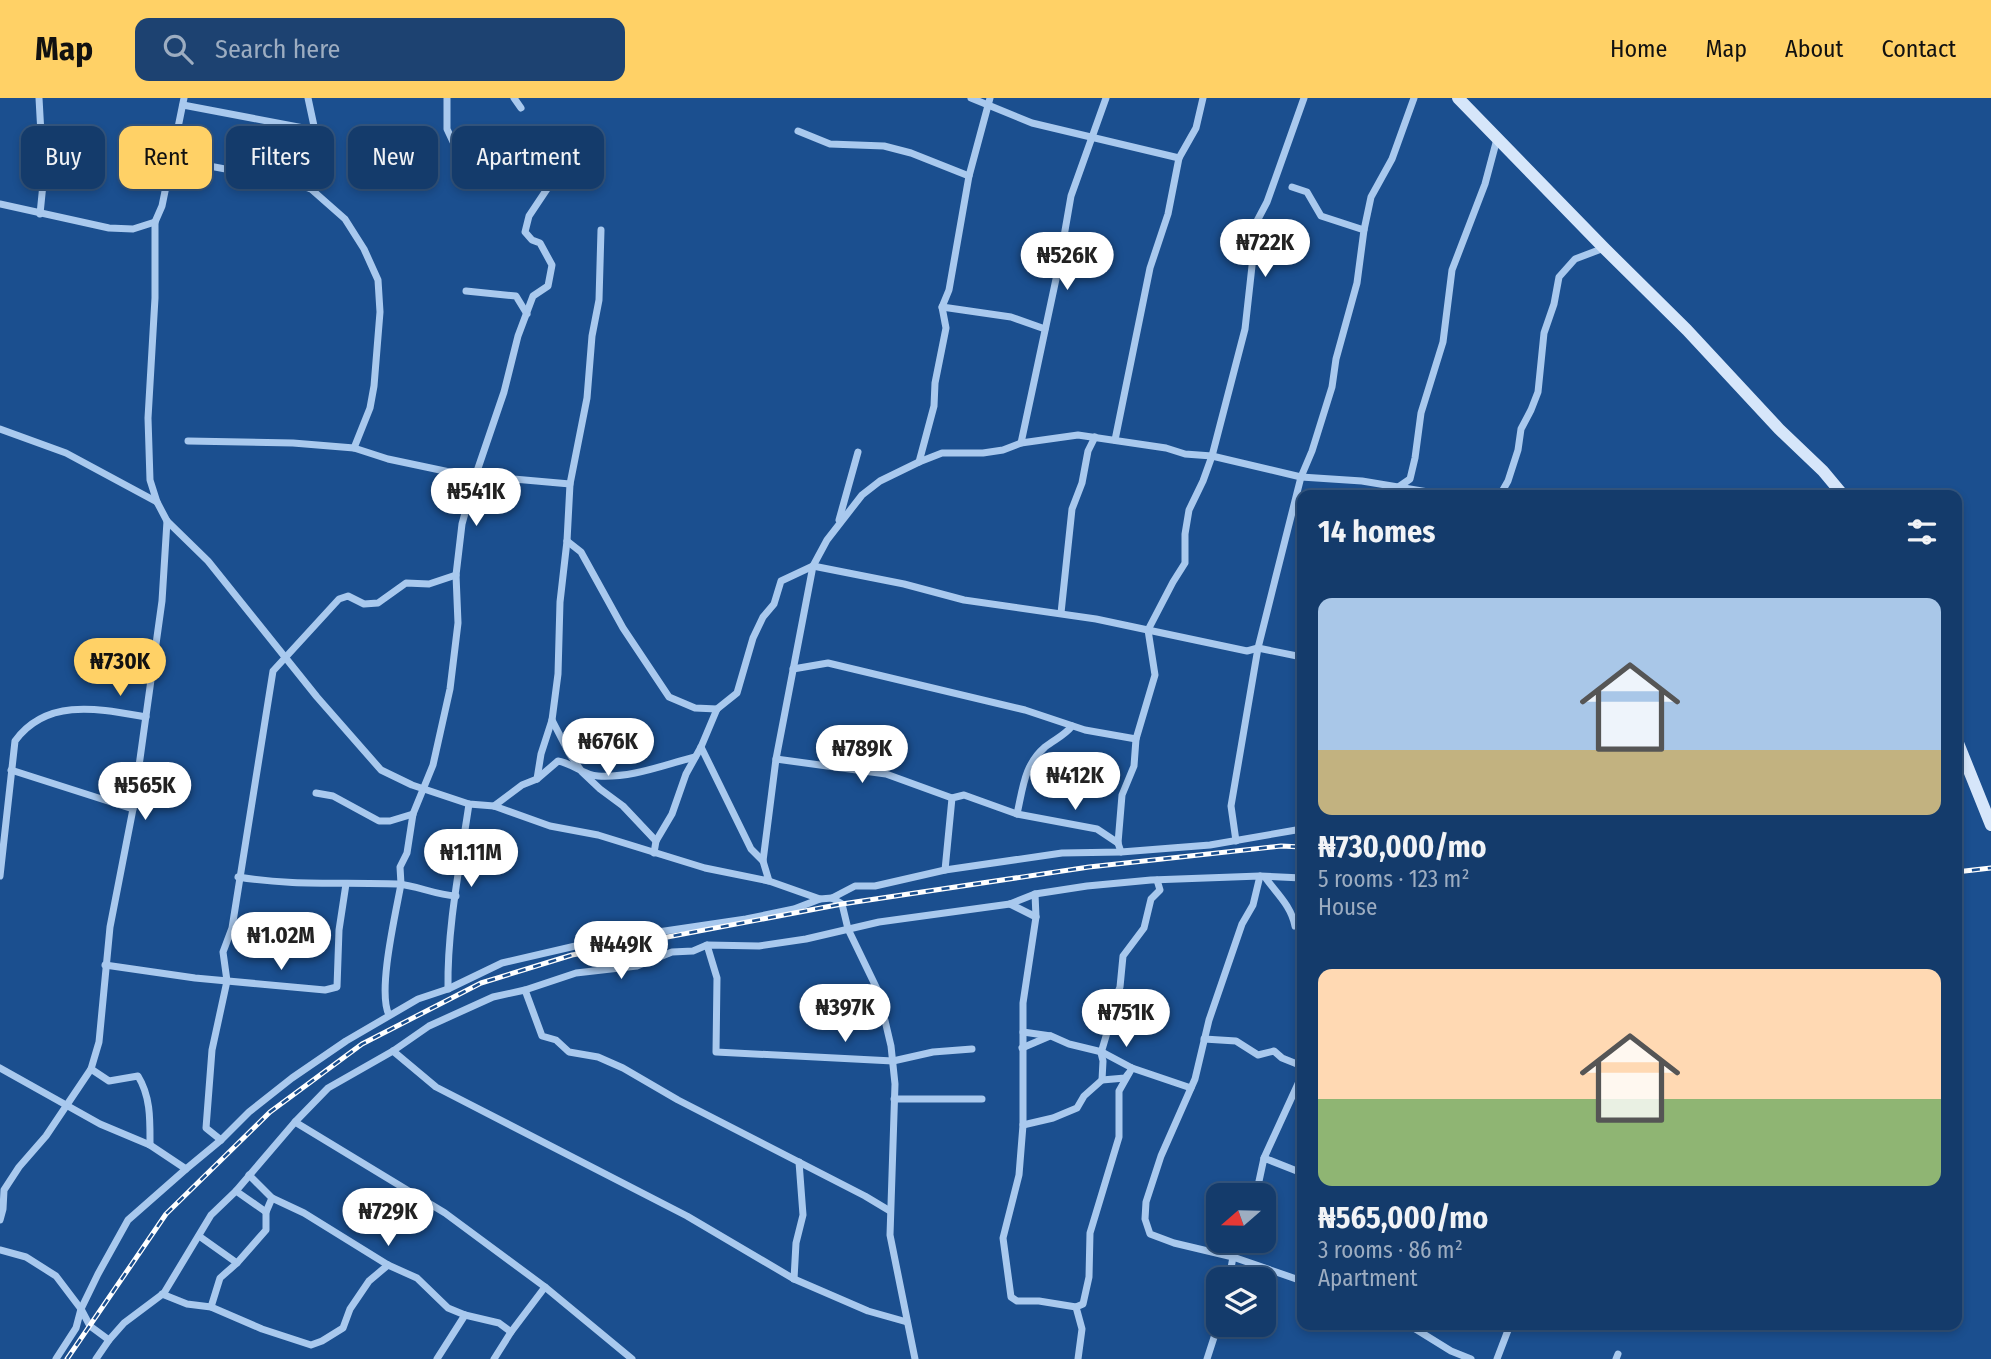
<!DOCTYPE html>
<meta charset="utf-8">
<style>
body{margin:0;font-family:"Fira Sans Condensed",sans-serif;background:#1d4271;color:#f1f3f6;height:100vh;display:flex;flex-direction:column;font-size:26px;white-space:nowrap}
*{box-sizing:border-box;margin:0}
p{font-size:23px;color:#9dadc1}
.icon{flex:none;width:38px;height:38px;fill:none;stroke:currentColor;stroke-width:2;stroke-linecap:round;stroke-linejoin:round}
.map{position:relative;flex:1;overflow:hidden}
.panel{position:absolute;left:1297px;top:392px;width:665px;height:840px;display:flex;flex-direction:column;background:#143b6b;border-radius:14px;box-shadow:0 4px 10px #0003,0 0 0 2px #33557e}
.panel>*{flex:none}
.top-card{position:absolute;left:21px;top:28px;width:665px;height:63px;display:flex;gap:14px}
.needle{width:46px;rotate:250deg}
.fabs{position:absolute;left:1206px;top:1085px;display:grid;gap:14px}
.fabs a{display:grid;place-items:center;width:70px;height:70px;border-radius:14px;background:#143b6b;box-shadow:0 4px 10px #0003,0 0 0 2px #33557e;font-size:35px}
.price{position:absolute;translate:-50% -60px;padding:0 16px;border-radius:24px;background:#fff;color:#222;font-size:23px;line-height:46px;filter:drop-shadow(0 2px 4px #0008)}
.price::after{content:'';position:absolute;left:50%;top:42px;width:21px;height:16px;margin-left:-10px;background:inherit;clip-path:polygon(0 0,100% 0,50% 100%)}
.price.selected{background:#ffd166;color:#111}
ul{padding:0;list-style:none}
li{display:grid;align-content:center;gap:14px;height:371px;padding:0 21px}
li span{display:grid;place-items:center;height:217px;border-radius:14px;color:#555}
li>.icon{margin-inline-start:auto}
span .icon{width:126px;height:126px;fill:#fffc;stroke-width:1}
li b{font-size:30px}
h2{display:flex;justify-content:space-between;align-items:center;height:84px;padding:0 21px;font-size:30px}
.tag{padding:0 24px;border-radius:14px;background:#143b6b;box-shadow:0 4px 10px #0003,0 0 0 2px #33557e;font-size:24px;line-height:63px}
.tag.selected{background:#ffd166;color:#111}
header{display:flex;align-items:center;gap:42px;box-sizing:border-box;height:98px;padding:0 35px;background:#ffd166;color:#111}
header strong{font-size:33px}
nav{display:flex;gap:38px;margin-inline-start:auto;font-size:24px}
.search{width:490px;height:63px;background:#1d4271;display:flex;align-items:center;gap:18px;box-sizing:border-box;padding:0 24px;border-radius:14px;color:#9dadc1;font-size:26px}
.map>svg:first-child{display:block}
.lines{fill:none;stroke-linecap:round;stroke-linejoin:round}
.street{stroke:#a9c9ee;stroke-width:7}
.secondary{stroke:#d6e6fa;stroke-width:12}
.rail-casing{stroke:#fff;stroke-width:5}
.rail{stroke:#1b4f8f;stroke-width:2.5;stroke-dasharray:8;stroke-linecap:butt}
</style>
<header>
<strong>Map</strong>
<div class="search"><svg class="icon" aria-label="search" viewBox="0 0 24 24"><circle cx="10" cy="10" r="6"/><path d="M15 15l6 6"/></svg>Search here</div>
<nav><a>Home</a><a>Map</a><a>About</a><a>Contact</a></nav>
</header>
<div class="map">
<svg width="1991" height="1261" viewBox="0 0 1991 1261">
<rect width="100%" height="100%" fill="#1b4f8f"/>
<g class="lines">
<g class="street">
<polyline points="39,0 41,36 37,57 44,76 40,116"/>
<polyline points="308,0 317,42 311,91"/>
<polyline points="514,0 521,10"/>
<polyline points="971,0 1032,25 1179,60 1168,116 1150,170 1115,342"/>
<polyline points="183,7 314,32"/>
<polyline points="798,33 830,46 884,48 911,55 969,78"/>
<polyline points="1179,60 1196,30 1203,0"/>
<polyline points="172,61 284,82 311,91 345,121 364,151 378,182 380,214 374,288 370,310 354,350"/>
<polyline points="549,71 557,48 556,33"/>
<polyline points="1292,89 1307,94 1321,118 1364,132"/>
<polyline points="0,106 109,130 133,131 155,124"/>
<polyline points="466,193 516,198 527,216"/>
<polyline points="942,209 1011,219 1045,231"/>
<polyline points="0,331 66,355 157,404 167,423 208,463 317,599 381,672 412,687 469,706 494,708 550,728 598,737 705,770 769,783 820,801 832,800 842,806 848,831 878,893 891,948 895,986 890,1137 915,1261"/>
<polyline points="188,343 293,345 354,350 388,361 459,376 570,386"/>
<polyline points="1021,345 1059,167 1071,98 1106,0"/>
<polyline points="919,364 934,308 935,285 946,230 942,209 949,192 969,78 990,0"/>
<polyline points="1396,397 1397,390 1410,381 1415,360 1421,315 1443,244 1452,172 1485,86 1497,41"/>
<polyline points="1500,397 1508,383 1518,352 1521,331 1531,312 1538,294 1544,235 1554,206 1559,179 1575,161 1604,150"/>
<polyline points="157,404 150,382 148,320 155,200 155,124 162,108 184,0"/>
<polyline points="839,422 858,354"/>
<polyline points="567,443 581,454 623,530 669,599 695,610 717,611"/>
<polyline points="1061,515 1072,411 1082,385 1088,353 1095,339"/>
<polyline points="793,571 828,565 1025,612 1085,632 1136,641"/>
<polyline points="552,622 569,655 582,674 600,691 623,708 656,743"/>
<polyline points="701,649 751,751 763,763"/>
<polyline points="776,661 886,676 952,700"/>
<polyline points="11,672 133,711"/>
<path d="M537 681 558 663C572 665 583 677 598 678 632 680 663 667 695 659"/>
<polyline points="316,695 333,698 379,723 390,723 413,716"/>
<polyline points="494,708 522,687 537,681 541,656 552,622 558,576 560,504 567,443 570,386 587,300 592,238 599,202 601,132"/>
<path d="M1017 716C1023 690 1024 667 1045 649 1055 641 1064 638 1072 628"/>
<polyline points="1236,743 1231,708 1258,550 1272,494 1301,379 1312,353 1332,289 1336,261 1357,185 1364,132 1371,99 1392,61 1414,0"/>
<polyline points="1121,754 1118,745 1122,697 1134,668 1136,641 1155,577 1148,532 1173,484 1185,465 1185,436 1189,412 1203,383 1212,358 1245,231 1257,123 1267,104 1304,0"/>
<polyline points="654,755 656,743 672,716 686,676 701,649 717,611 737,595 753,540 763,519 774,506 781,483 813,468 904,486 964,502 1096,521 1247,553 1258,550 1302,559"/>
<polyline points="945,772 952,700 964,697 1017,716 1097,731 1118,745"/>
<path d="M0 778 15 643C47 599 100 611 146 619"/>
<polyline points="1260,778 1253,807 1242,826 1209,922 1195,981 1161,1058 1146,1104 1145,1121 1150,1136 1174,1145 1233,1159 1302,1183"/>
<path d="M238 779C291 788 344 784 397 786 416 787 435 797 456 798"/>
<path d="M1265 779C1276 795 1291 807 1295 828"/>
<polyline points="769,783 763,763 776,661 813,468 827,442 862,397 880,383 919,364 942,355 983,355 1003,352 1021,345 1078,337 1166,350 1185,356 1212,358 1301,379 1362,383 1446,397"/>
<polyline points="1035,796 1036,819 1023,905 1023,1027 1019,1077 1003,1140 1011,1199 1017,1203 1039,1203 1076,1209"/>
<polyline points="832,800 855,788 875,788 945,772 1062,755 1121,754 1210,747 1302,731"/>
<polyline points="1010,806 1036,819"/>
<polyline points="707,847 717,880 716,954 893,963 933,954 972,951"/>
<polyline points="105,867 195,880 325,892 337,889 339,832 346,786"/>
<path d="M448 891C447 830 460 767 469 706"/>
<polyline points="525,892 542,938 556,942 569,954 598,959 623,970 678,1002 865,1098 890,1113"/>
<path d="M389 917C377 894 396 814 401 786L400 769 407 755 413 716 433 667 450 591 458 525 456 477 462 426 475 379 504 294 518 238 533 198 548 188 552 167 540 145 532 142 525 134 529 118 547 91 549 71C528 51 518 58 492 57 478 57 467 53 455 48L447 31V0"/>
<polyline points="1023,934 1051,938 1069,946 1102,954 1132,970 1191,990"/>
<polyline points="1204,941 1236,943 1258,957 1274,953 1282,960 1302,968"/>
<polyline points="1022,950 1050,938"/>
<polyline points="393,953 436,989 687,1118 794,1181 868,1213 907,1224"/>
<polyline points="0,970 100,1026 150,1047 186,1071 221,1042 249,1014 292,980 346,943 418,901 448,891 502,865 597,843 746,821 794,811 820,801"/>
<path d="M91 971 109 983 138 978C151 999 150 1023 150 1047"/>
<polyline points="1102,982 1103,963 1101,955 1109,928 1112,908 1120,889 1123,858 1144,830 1151,801 1160,792 1157,782"/>
<polyline points="894,1001 982,1001"/>
<polyline points="295,1024 445,1115 545,1189 632,1261"/>
<polyline points="1023,1027 1053,1020 1077,1010 1084,998 1102,982 1125,980 1128,976"/>
<polyline points="221,1042 206,1030 212,952 227,883 223,854 232,830 273,573 339,501 348,498 364,506 378,505 406,485 429,486 456,477"/>
<polyline points="1264,1060 1302,977"/>
<polyline points="249,1077 272,1100 304,1115 388,1167 417,1180 448,1210 465,1217 499,1225 511,1234"/>
<polyline points="236,1093 266,1114"/>
<polyline points="1256,1097 1264,1060 1302,1075"/>
<polyline points="0,1122 3,1111 4,1092 19,1069 46,1038 91,971 99,944 110,829 133,711 162,503 167,423"/>
<polyline points="199,1138 237,1165 220,1180 211,1209"/>
<polyline points="0,1152 26,1159 56,1178 81,1211 90,1228 109,1242"/>
<polyline points="237,1165 266,1132 266,1114 272,1100"/>
<polyline points="794,1181 796,1145 803,1117 799,1064"/>
<polyline points="1229,1181 1233,1159 1239,1143"/>
<polyline points="162,1196 187,1206 211,1209 262,1231 311,1247 322,1243 343,1230 350,1211 369,1183 388,1167"/>
<polyline points="1409,1227 1451,1253 1471,1261"/>
<polyline points="56,1261 76,1230 81,1211 98,1176 128,1122 186,1071"/>
<polyline points="96,1261 109,1242 124,1225 164,1195 211,1117 236,1093 295,1024 328,990 393,953 429,928 493,899 525,892 576,875 637,868 672,854 693,853 707,847 759,848 806,841 879,824 1010,806 1035,796 1087,788 1151,782 1260,778 1302,780"/>
<polyline points="437,1261 465,1217"/>
<polyline points="494,1261 511,1234 545,1189"/>
<polyline points="1078,1261 1082,1231 1076,1209 1083,1206 1089,1179 1090,1135 1119,1039 1119,993 1132,970"/>
<polyline points="1207,1261 1218,1227"/>
<polyline points="1497,1261 1510,1227"/>
<polyline points="1616,1261 1618,1256"/>
</g>
<g class="secondary">
<polyline points="1458,0 1604,150 1687,232 1779,331 1823,373 1843,397"/>
<polyline points="1956,640 1991,727"/>
</g>
<g class="rail-casing">
<g id="rail">
<polyline points="1956,774 1991,770"/>
<polyline points="67,1261 166,1116 270,1014 362,946 481,885 572,857 842,806 1089,769 1281,748 1302,749"/>
</g>
</g>
<use href="#rail" class="rail"/>
</g>
</svg>
<div class="fabs">
<a><svg class="needle" viewBox="-14 -14 28 28"><path d="M0-13l5 13h-10z" fill="#e53935"/><path d="M0 13l5-13h-10z" fill="#9dadc1"/></svg></a>
<a><svg class="icon" aria-label="layers" viewBox="0 0 24 24"><path d="M12 4l9 5-9 5-9-5zM3 14l9 5 9-5"/></svg></a>
</div>
<b class="price" style="left:1265px;top:181px">₦722K</b>
<b class="price" style="left:1067px;top:194px">₦526K</b>
<b class="price" style="left:476px;top:430px">₦541K</b>
<b class="price selected" style="left:120px;top:600px">₦730K</b>
<b class="price" style="left:608px;top:680px">₦676K</b>
<b class="price" style="left:862px;top:687px">₦789K</b>
<b class="price" style="left:1075px;top:714px">₦412K</b>
<b class="price" style="left:145px;top:724px">₦565K</b>
<b class="price" style="left:471px;top:791px">₦1.11M</b>
<b class="price" style="left:281px;top:874px">₦1.02M</b>
<b class="price" style="left:621px;top:883px">₦449K</b>
<b class="price" style="left:845px;top:946px">₦397K</b>
<b class="price" style="left:1126px;top:951px">₦751K</b>
<b class="price" style="left:388px;top:1150px">₦729K</b>
<div class="top-card">
<a class="tag">Buy</a>
<a class="tag selected">Rent</a>
<a class="tag">Filters</a>
<a class="tag">New</a>
<a class="tag">Apartment</a>
</div>
<section class="panel">
<h2>14 homes<svg class="icon" aria-label="filters" viewBox="0 0 24 24"><path d="M4 7h16M4 17h16"/><circle cx="9" cy="7" r="2"/><circle cx="15" cy="17" r="2"/></svg></h2>
<ul>
<li><span style="background:linear-gradient(#a9c7e8 70%,#c2b280 0)"><svg class="icon" aria-label="home" viewBox="0 0 24 24"><path d="M3 11l9-7 9 7M6 9v11h12V9"/></svg></span><div><b>₦730,000/mo</b><p>5 rooms · 123 m²</p><p>House</p></div></li>
<li><span style="background:linear-gradient(#ffd9b3 60%,#8fb573 0)"><svg class="icon" aria-label="home" viewBox="0 0 24 24"><path d="M3 11l9-7 9 7M6 9v11h12V9"/></svg></span><div><b>₦565,000/mo</b><p>3 rooms · 86 m²</p><p>Apartment</p></div></li>
</ul>
</section>
</div>
